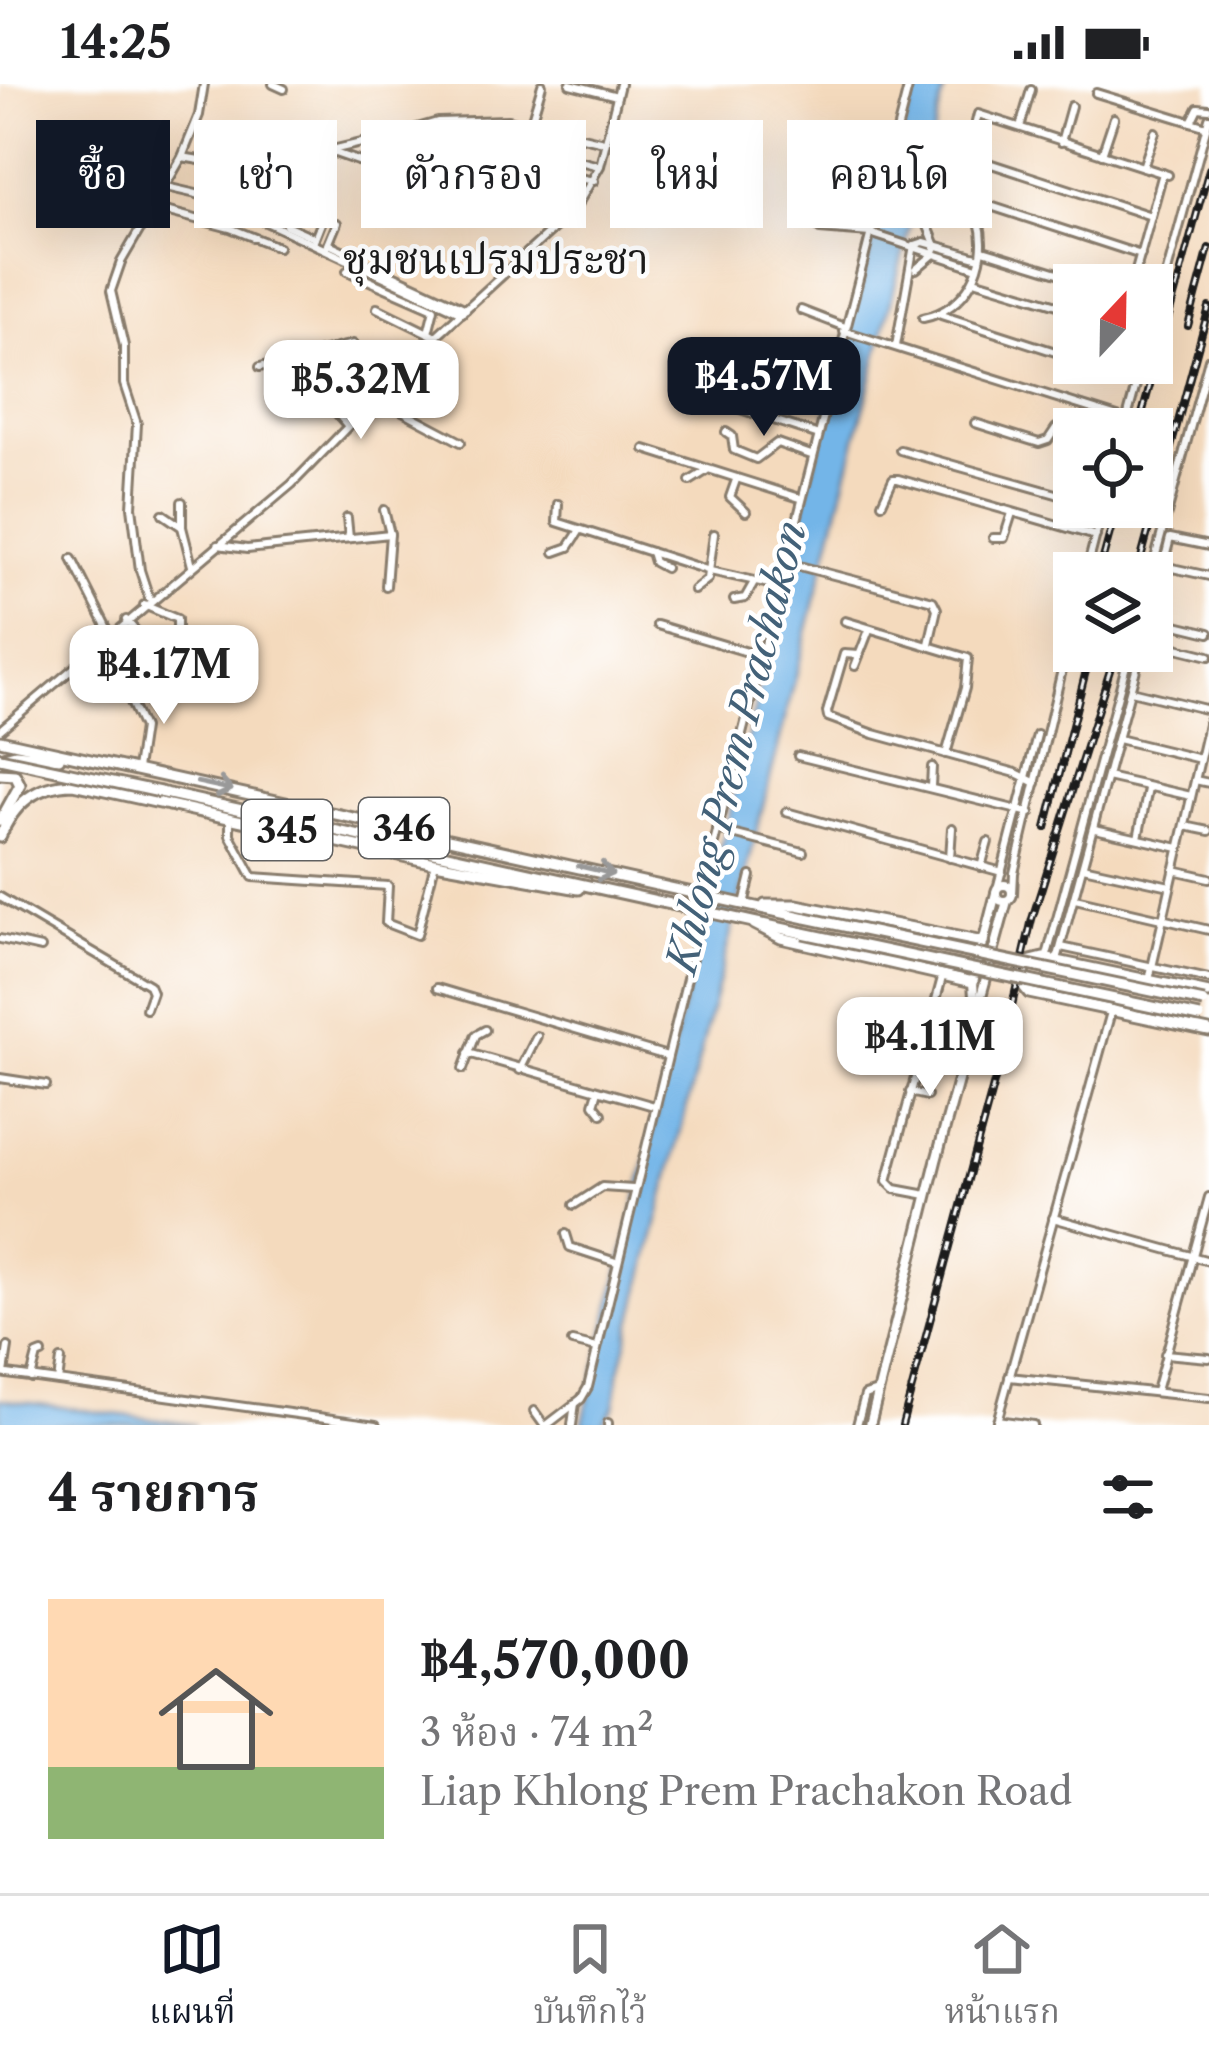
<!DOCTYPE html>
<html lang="th">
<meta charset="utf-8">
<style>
body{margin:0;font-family:"Libre Caslon Text","Noto Serif Thai",serif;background:#f6f6f6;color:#202124;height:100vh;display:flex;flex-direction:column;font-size:45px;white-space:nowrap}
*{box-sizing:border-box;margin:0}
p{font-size:39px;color:#757577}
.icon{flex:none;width:66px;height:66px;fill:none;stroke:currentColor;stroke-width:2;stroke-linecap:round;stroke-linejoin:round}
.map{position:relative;height:1341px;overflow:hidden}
.details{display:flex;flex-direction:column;background:#fff;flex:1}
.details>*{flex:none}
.guide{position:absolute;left:36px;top:36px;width:1137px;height:108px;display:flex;gap:24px}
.needle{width:78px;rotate:22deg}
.controls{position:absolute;left:1053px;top:180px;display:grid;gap:24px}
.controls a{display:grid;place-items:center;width:120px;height:120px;border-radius:0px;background:#fff;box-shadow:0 12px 48px #0002;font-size:60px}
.price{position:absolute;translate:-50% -102px;padding:0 27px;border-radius:24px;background:#fff;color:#222;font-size:39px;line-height:78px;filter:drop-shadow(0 3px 6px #0008)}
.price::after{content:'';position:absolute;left:50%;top:72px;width:36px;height:27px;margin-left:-18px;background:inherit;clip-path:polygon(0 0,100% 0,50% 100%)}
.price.on{background:#111827;color:#fff}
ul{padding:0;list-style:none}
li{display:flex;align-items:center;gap:36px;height:300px;padding:0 48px}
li+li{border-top:3px solid #e0e0e0}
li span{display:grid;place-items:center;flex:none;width:336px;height:240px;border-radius:0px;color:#555}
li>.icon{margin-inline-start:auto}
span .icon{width:144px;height:144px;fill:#fffc;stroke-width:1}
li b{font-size:51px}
h2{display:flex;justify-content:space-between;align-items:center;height:144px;padding:0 48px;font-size:51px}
.tag{padding:0 42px;border-radius:0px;background:#fff;box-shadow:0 12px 48px #0002;font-size:42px;line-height:108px}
.tag.on{background:#111827;color:#fff}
.status{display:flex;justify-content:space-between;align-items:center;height:84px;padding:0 60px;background:#fff;direction:ltr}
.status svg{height:33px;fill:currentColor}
.dock{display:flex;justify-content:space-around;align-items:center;height:168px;border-top:3px solid #e0e0e0;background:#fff;font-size:33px;color:#757577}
.dock a{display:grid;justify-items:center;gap:6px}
.dock .on{color:#111827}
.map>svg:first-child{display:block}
.water{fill:#73b5e8;stroke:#486882;stroke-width:3}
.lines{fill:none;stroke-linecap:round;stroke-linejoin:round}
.minor-casing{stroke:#887b6c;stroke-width:12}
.tertiary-casing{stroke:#887b6c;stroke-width:12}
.secondary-casing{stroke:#887b6c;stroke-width:14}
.primary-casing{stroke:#887b6c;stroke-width:15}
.minor{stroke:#fff;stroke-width:6}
.tertiary{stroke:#fff;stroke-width:6}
.secondary{stroke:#fff;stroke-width:8}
.primary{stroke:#fff;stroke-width:9}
.rail-casing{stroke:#1c1c1c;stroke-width:8}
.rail{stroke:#fff;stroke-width:3;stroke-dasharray:9;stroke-linecap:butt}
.primary-bridge-casing{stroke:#887b6c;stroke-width:15;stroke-linecap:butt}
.primary-bridge{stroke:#fff;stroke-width:9}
.oneway{stroke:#999}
.labels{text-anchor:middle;stroke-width:9;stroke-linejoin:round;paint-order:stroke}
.shield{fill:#fff;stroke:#606060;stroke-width:3}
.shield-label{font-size:36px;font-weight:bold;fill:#1c1c1c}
.neighbourhood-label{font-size:42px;fill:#1c1c1c;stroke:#fff}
.water-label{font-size:42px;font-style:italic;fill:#436178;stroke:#fff}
</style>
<div class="status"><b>14:25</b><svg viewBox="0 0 49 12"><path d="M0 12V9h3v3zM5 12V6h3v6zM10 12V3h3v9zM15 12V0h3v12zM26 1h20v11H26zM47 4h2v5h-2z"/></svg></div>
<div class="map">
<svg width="1209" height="1341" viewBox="0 0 1209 1341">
<rect width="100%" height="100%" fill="#fff"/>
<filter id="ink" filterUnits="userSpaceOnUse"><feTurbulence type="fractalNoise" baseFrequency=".00833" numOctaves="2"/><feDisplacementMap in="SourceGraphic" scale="24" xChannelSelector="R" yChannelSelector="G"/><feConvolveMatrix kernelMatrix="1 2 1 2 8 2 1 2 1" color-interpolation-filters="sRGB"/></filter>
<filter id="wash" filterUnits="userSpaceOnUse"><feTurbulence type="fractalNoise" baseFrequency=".004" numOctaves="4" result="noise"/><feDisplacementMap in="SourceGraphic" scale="48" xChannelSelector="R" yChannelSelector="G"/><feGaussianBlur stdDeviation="2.7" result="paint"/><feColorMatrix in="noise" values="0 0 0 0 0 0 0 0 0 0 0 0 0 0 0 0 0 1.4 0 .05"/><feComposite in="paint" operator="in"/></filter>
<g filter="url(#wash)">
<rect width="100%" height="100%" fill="#f4dabd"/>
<g class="water">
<polygon points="915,0 946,0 619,1290 614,1323 601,1341 582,1341 810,394"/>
<polygon points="0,1315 196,1341 0,1341"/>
</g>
</g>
<g filter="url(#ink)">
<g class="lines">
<g class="minor-casing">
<g id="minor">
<polyline points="273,0 284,5"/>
<polyline points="570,0 617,12"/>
<polyline points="1096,9 1207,43"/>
<polyline points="531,38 542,1"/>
<polyline points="1191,38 1198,24 1209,25"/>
<polyline points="1020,43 1031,6"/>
<polyline points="386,53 438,38 508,36 604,58"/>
<polyline points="1061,58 1071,22"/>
<polyline points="329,67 398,91 455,62 499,56 599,82"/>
<polyline points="1102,70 1114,34"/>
<polyline points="967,72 1151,132"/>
<polyline points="182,73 252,85 374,56"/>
<polyline points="209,78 213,55"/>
<polyline points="363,80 374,56"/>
<polyline points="512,81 594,97"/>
<polyline points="1143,83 1155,48"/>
<polyline points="250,84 254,56"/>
<polyline points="484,88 499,56"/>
<polyline points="166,103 218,115"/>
<polyline points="969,115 1141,171"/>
<polyline points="513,116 562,136"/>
<polyline points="154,124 230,144 278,163"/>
<polyline points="242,127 462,229"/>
<polyline points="286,141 315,154"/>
<polyline points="820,145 870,149 977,184"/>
<polyline points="314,157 324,132"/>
<polyline points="329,160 359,174"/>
<polyline points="915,161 924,158 980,174"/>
<polyline points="327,163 337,139"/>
<polyline points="983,166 1097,201"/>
<polyline points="363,182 371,181 466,225"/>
<polyline points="916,185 933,171 936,162 925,135"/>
<polyline points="347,187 434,225 428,249"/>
<polyline points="974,196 1074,226"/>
<polyline points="1132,201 1163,89"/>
<polyline points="377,224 432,251"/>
<polyline points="801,226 845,243"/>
<polyline points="941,231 1074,274"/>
<path d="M923 234C966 226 991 179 979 137 975 124 967 114 960 103L978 30 1168 91"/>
<polyline points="1152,243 1209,34"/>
<polyline points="844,247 1127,336"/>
<polyline points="896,262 914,161"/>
<polyline points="1091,279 1128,291"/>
<polyline points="260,283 353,260 392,294"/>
<polyline points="788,290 828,305"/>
<polyline points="353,299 370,318"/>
<polyline points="375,313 393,322 411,313 434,319"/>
<polyline points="725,320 816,350"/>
<polyline points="774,321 786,311 823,324"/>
<polyline points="393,322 461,358"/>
<polyline points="336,328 347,341"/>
<polyline points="975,339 1039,359 1048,356 1056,344 1074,347"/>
<polyline points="1124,345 1142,279"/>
<polyline points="726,348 732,352 734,366 756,375 777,359 811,371"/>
<polyline points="645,365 800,414"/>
<polyline points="900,366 1074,415"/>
<polyline points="736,396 730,413 746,428"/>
<polyline points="690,397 706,387"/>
<polyline points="882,419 893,395 898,395 1096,452"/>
<polyline points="558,420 557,438 710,487 778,502"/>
<polyline points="163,430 182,443 192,482"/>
<polyline points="347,434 349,454"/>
<polyline points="182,443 182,418"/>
<polyline points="993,454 1004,454 1012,429"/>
<polyline points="218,461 247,465 390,450 384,426"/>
<polyline points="555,468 569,463 580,446"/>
<polyline points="651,468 654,478 665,484"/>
<polyline points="72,475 110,550"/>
<polyline points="784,478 933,517 937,525 929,560"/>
<polyline points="1163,482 1209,492"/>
<polyline points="1086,489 1103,423"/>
<polyline points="1151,489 1209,275"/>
<polyline points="386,502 390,450"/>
<polyline points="694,506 708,495 714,450"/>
<polyline points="149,514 140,486 132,423 137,340 124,300 124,262 111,207 121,178 182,73 199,31 204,0"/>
<polyline points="734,516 745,514 754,498"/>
<polyline points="144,521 177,535 177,547"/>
<polyline points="1152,527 1170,454 1209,462"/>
<polyline points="1152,535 1209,549"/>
<polyline points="126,536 149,562"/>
<polyline points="845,537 968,574 965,604 946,670"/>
<polyline points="657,541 761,572"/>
<polyline points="1152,558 1209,572"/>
<polyline points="859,571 844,570 827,628 828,633 874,650 1016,689 1036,699"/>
<polyline points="855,582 869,546"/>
<polyline points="1131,607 1209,626"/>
<polyline points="128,612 143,644 137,685"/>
<polyline points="0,646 292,400 435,253 575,125 600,82 620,0"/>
<polyline points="1118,655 1200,675"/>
<polyline points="798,672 1030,729"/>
<polyline points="1107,693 1191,712"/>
<polyline points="1195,696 1209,699"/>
<polyline points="931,702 932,683"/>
<polyline points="786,728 1002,788"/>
<polyline points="230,733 230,751 253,793 388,802 386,839 417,851 435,779"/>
<polyline points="1185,742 1209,747"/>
<polyline points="1095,745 1179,764"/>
<polyline points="717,746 803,768"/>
<polyline points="1138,754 1148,705"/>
<polyline points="950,774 952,744"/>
<polyline points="981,783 988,758"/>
<polyline points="1083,783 1170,802"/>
<polyline points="1174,786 1209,794"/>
<polyline points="997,805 1037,651"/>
<polyline points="1013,810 1014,789 1074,535"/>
<polyline points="0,813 149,901 152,908 146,925"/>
<polyline points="1075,815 1209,846"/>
<polyline points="744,820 751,792"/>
<polyline points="0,855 41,864"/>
<polyline points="1061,863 1209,895"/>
<polyline points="1046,875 1130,567"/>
<polyline points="1057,876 1141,567"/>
<polyline points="1149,896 1209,636"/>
<polyline points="437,904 667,972"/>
<polyline points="468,969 654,1022"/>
<polyline points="463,985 476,951 485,946"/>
<polyline points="520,986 537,952"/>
<polyline points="0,994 46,1001"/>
<polyline points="598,1007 594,1020 602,1030"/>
<polyline points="910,1008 927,1012"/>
<polyline points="927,1111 895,1105 887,1097 943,890"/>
<polyline points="574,1121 602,1103 633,1105"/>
<polyline points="1053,1134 1209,1177"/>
<polyline points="566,1150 570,1163 616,1178"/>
<polyline points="572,1258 597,1264"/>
<polyline points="1165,1270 1209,1274"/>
<polyline points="0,1289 376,1341"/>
<polyline points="4,1289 8,1263"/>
<polyline points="1009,1293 1209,1314"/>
<polyline points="31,1294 37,1271 42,1269"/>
<polyline points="58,1297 61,1276"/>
<polyline points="1156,1307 1209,1113"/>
<polyline points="534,1327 544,1341"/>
<polyline points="997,1336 1033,1341"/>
<polyline points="547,1341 581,1315 588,1303 696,857 695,826"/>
<polyline points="572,1341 575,1319"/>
<polyline points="608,1341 608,1339"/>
<polyline points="857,1341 865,1311 877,1307"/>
<polyline points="996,1341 1111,928"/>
</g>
</g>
<g class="tertiary-casing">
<polyline id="tertiary" points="701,810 909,0"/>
</g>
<g class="secondary-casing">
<g id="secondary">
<circle cx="1004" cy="809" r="8"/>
<polyline points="975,929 973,898 996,809"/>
<polyline points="870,1341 936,1077 1007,817"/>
</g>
</g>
<g class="primary-casing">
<g id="primary">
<polyline points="0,656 806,834"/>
<polyline points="0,674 15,670 59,674"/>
<polyline points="0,690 15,691 20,701 0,737"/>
<polyline points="160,708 803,849"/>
<path d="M0 753C14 719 36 701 73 700L435 779 579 805"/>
<polyline points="765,821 797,821 983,858"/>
<polyline points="754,840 781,854 973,898"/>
<polyline points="1209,909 1043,874 1027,878 1020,898 1029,909 1209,947"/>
</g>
</g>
<use href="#minor" class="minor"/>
<use href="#tertiary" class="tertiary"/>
<use href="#secondary" class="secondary"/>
<use href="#primary" class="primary"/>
<g class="rail-casing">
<g id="rail">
<polyline points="1188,242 1209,164"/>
<polyline points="1138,345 1209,85"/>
<polyline points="1099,489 1117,423"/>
<polyline points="1137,489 1209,223"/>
<polyline points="1046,744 1091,567"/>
<polyline points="902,1341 995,995 1032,835 1116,567"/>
</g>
</g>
<use href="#rail" class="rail"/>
<g class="primary-bridge-casing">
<g id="primary-bridge">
<polyline points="0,674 160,708"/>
<polyline points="806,834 1204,918"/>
<polyline points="803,849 1200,933"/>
</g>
</g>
<use href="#primary-bridge" class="primary-bridge"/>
</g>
<defs><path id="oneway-shaft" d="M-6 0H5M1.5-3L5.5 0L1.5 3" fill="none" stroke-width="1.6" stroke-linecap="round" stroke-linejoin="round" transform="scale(3)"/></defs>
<g class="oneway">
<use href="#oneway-shaft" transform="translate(215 702) rotate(12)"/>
<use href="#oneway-shaft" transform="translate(596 786) rotate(13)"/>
</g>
</g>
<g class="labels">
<g class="shield">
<rect x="359" y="714" width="90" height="60" rx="9"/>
<rect x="242" y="716" width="90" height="60" rx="9"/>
</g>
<g class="shield-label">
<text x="404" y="757">346</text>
<text x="287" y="759">345</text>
</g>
<g class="neighbourhood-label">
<text x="496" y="190">ชุมชนเปรมประชา</text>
</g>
<g class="water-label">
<text transform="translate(736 663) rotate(-76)" y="15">Khlong Prem Prachakon</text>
</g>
</g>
</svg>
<div class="controls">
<a><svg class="needle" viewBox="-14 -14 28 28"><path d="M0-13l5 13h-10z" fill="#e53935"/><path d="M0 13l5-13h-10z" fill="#757577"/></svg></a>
<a><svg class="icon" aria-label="locate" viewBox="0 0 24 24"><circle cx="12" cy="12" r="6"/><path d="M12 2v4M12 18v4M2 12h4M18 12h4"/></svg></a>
<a><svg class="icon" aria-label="layers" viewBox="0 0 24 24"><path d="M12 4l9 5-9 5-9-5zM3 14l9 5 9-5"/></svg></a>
</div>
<b class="price on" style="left:764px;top:355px">฿4.57M</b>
<b class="price" style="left:361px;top:358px">฿5.32M</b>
<b class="price" style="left:164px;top:643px">฿4.17M</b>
<b class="price" style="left:930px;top:1015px">฿4.11M</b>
<div class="guide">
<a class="tag on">ซื้อ</a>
<a class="tag">เช่า</a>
<a class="tag">ตัวกรอง</a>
<a class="tag">ใหม่</a>
<a class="tag">คอนโด</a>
</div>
</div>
<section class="details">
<h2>4 รายการ<svg class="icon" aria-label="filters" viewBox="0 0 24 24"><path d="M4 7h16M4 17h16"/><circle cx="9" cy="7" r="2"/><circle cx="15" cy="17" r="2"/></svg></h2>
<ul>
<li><span style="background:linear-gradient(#ffd9b3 70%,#8fb573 0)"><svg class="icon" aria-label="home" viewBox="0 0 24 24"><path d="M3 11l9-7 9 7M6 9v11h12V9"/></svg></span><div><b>฿4,570,000</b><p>3 ห้อง · 74 m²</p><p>Liap Khlong Prem Prachakon Road</p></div></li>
</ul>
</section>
<nav class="dock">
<a class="on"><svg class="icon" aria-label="map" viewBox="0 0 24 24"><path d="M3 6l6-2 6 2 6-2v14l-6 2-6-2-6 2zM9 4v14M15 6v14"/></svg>แผนที่</a>
<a><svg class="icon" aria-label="saved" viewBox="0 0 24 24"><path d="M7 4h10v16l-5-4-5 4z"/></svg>บันทึกไว้</a>
<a><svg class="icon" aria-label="home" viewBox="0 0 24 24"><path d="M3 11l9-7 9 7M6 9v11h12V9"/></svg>หน้าแรก</a>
</nav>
